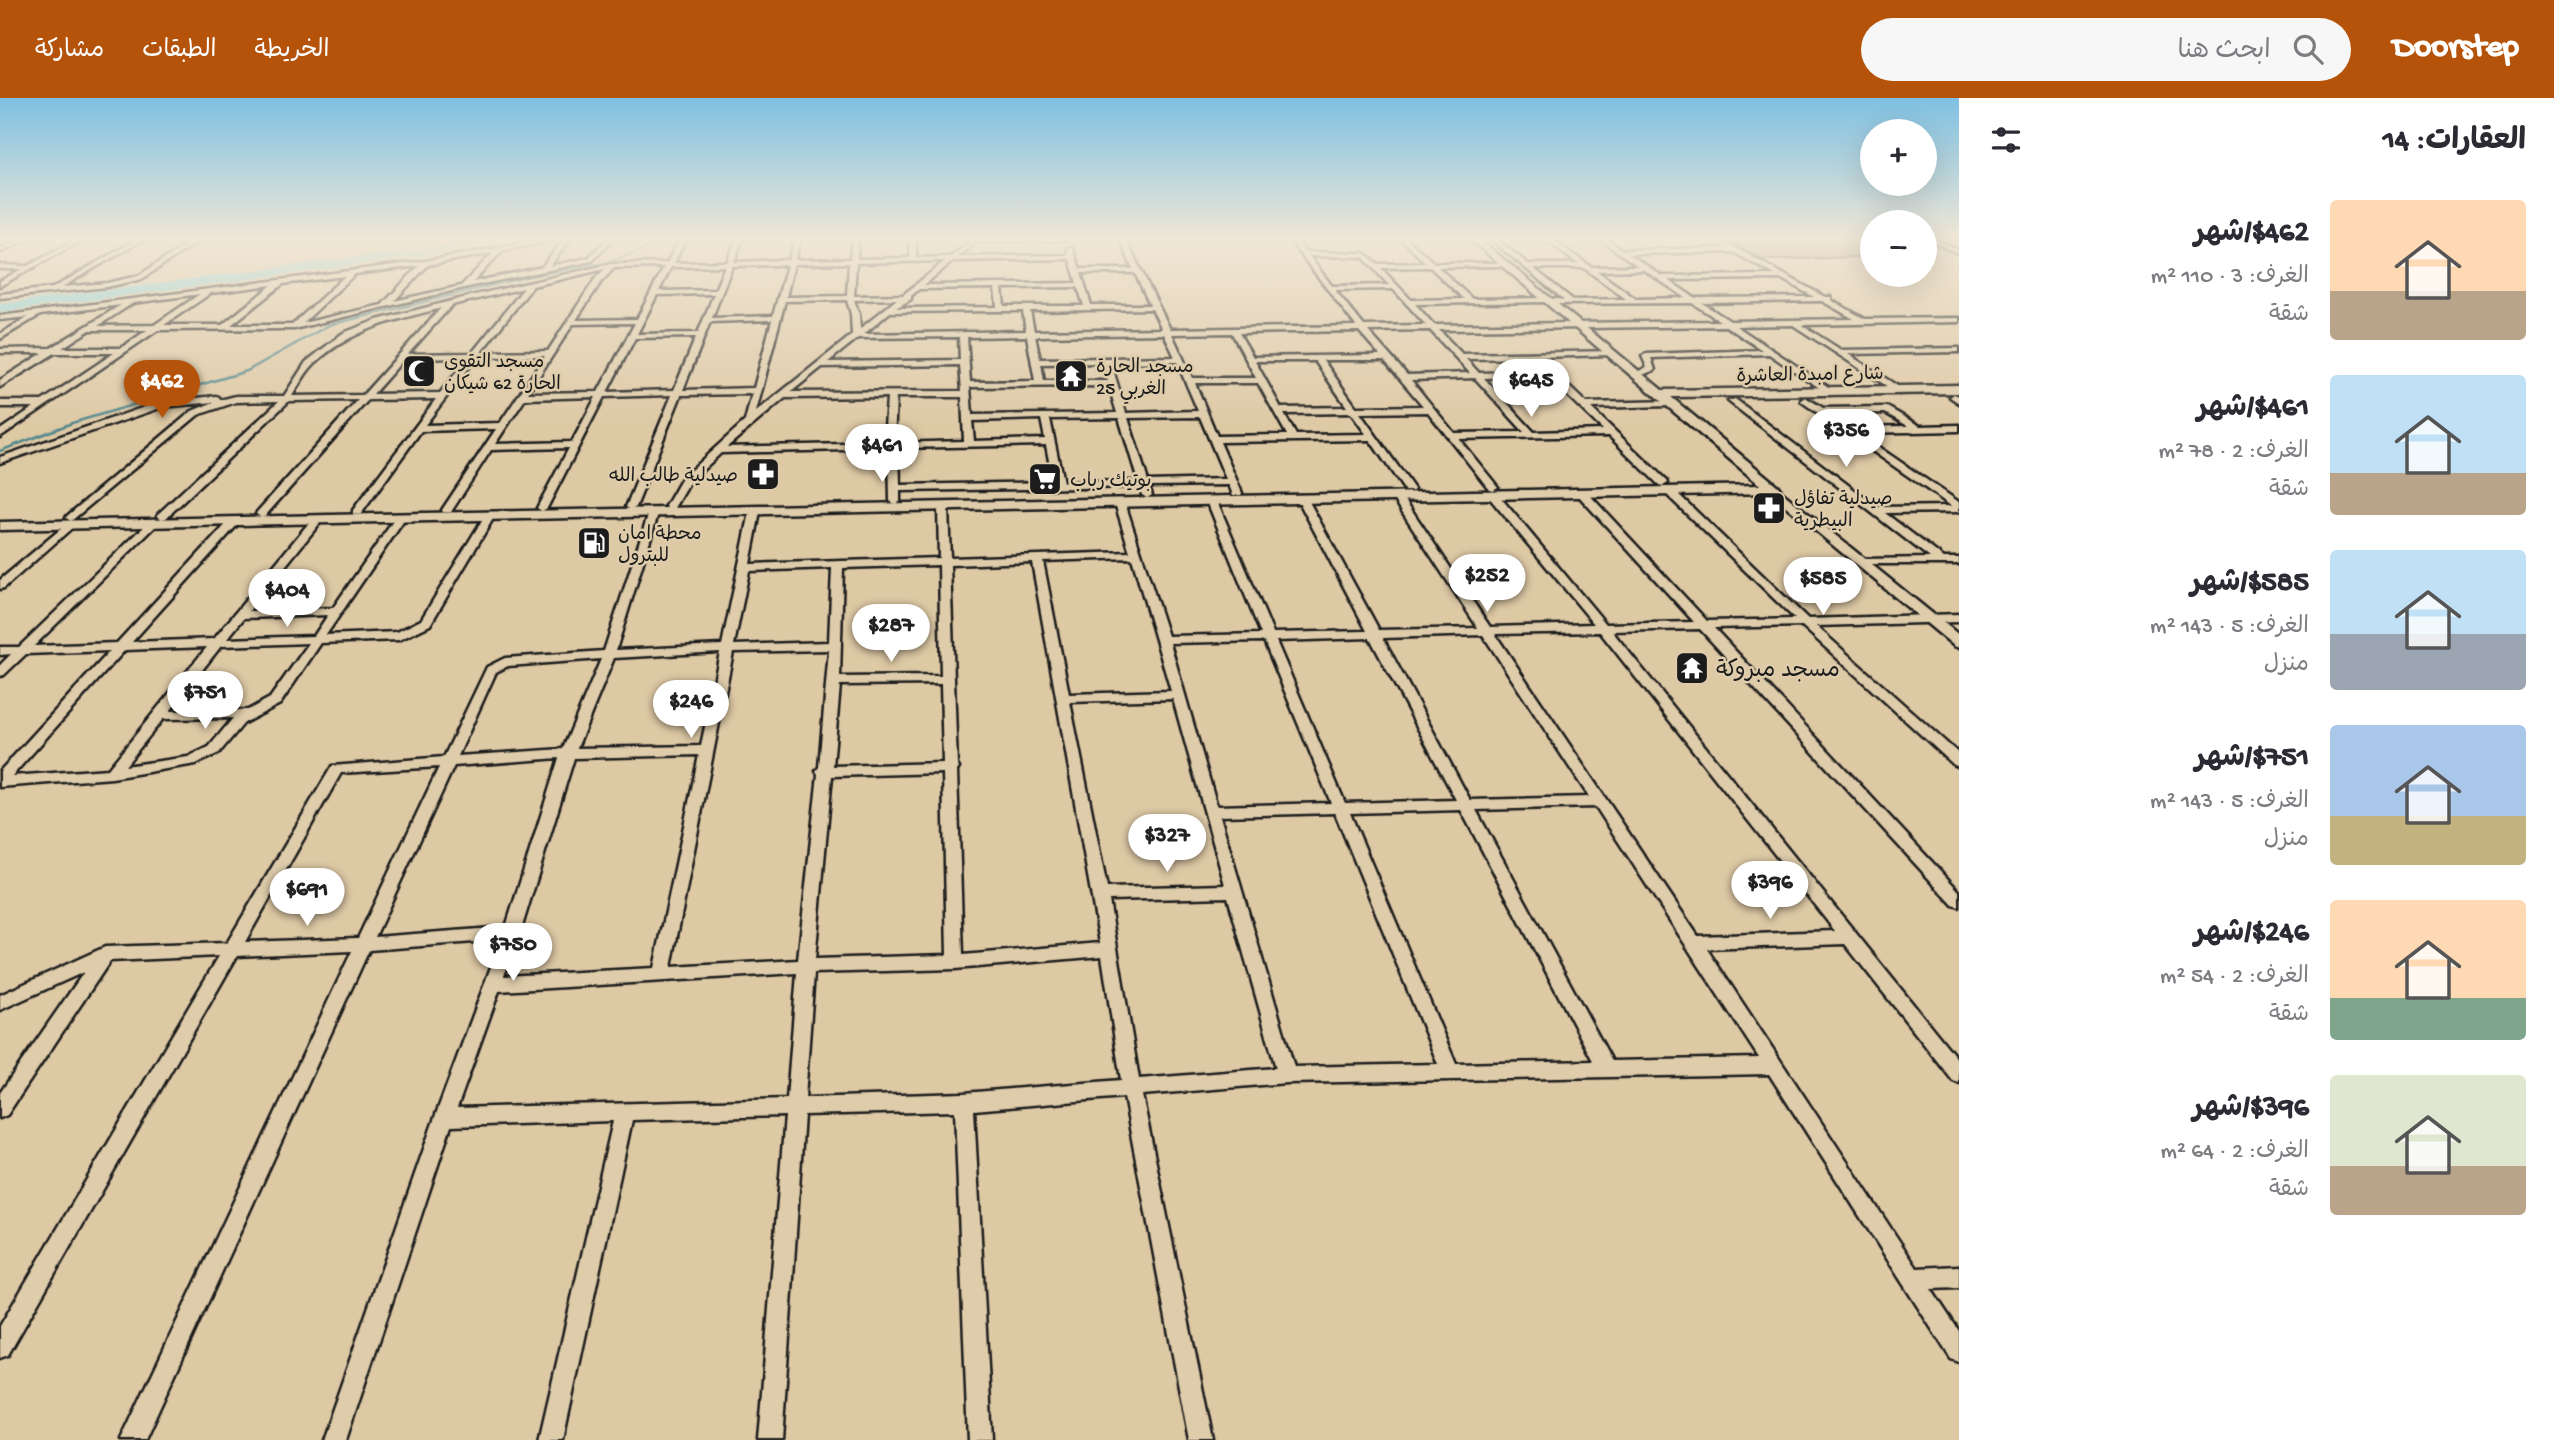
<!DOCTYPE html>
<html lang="ar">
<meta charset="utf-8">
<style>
body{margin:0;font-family:"Gochi Hand","Playpen Sans Arabic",sans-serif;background:#f7f7f7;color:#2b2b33;direction:rtl;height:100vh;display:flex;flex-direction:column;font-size:26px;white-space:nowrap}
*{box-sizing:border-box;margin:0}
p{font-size:23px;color:#7c7c81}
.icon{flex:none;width:38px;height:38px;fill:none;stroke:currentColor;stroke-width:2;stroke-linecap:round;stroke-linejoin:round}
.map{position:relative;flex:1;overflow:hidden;direction:ltr}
.side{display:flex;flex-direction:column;background:#fff;width:595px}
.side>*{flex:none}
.fabs{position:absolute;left:1860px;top:21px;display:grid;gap:14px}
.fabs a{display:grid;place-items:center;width:77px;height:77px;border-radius:50%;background:#fff;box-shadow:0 7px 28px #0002;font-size:35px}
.price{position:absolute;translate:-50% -60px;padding:0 16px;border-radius:24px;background:#fff;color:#222;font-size:23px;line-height:46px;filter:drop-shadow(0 2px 4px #0008)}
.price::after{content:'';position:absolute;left:50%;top:42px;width:21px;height:16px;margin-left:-10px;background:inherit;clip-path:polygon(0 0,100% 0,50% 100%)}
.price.selected{background:#b45309;color:#fff}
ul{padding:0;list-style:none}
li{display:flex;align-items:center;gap:21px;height:175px;padding:0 28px}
li span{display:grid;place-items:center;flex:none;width:196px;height:140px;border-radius:7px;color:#555}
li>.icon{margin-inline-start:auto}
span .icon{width:84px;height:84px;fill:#fffc;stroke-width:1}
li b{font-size:30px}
h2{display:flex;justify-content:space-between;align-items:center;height:84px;padding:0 28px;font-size:30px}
header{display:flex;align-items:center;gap:42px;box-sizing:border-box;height:98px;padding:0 35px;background:#b45309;color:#fff}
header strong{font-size:33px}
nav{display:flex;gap:38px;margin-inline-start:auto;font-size:24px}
.search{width:490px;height:63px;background:#f7f7f7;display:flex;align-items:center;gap:18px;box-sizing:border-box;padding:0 24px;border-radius:38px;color:#7c7c81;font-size:26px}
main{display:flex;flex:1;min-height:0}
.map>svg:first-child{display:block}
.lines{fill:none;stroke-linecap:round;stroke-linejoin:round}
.stream{stroke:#58898d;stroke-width:2.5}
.river{fill:#80d1d9;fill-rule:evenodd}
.minor-casing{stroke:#1c1c1c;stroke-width:5}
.tertiary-casing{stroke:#1c1c1c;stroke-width:5}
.secondary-casing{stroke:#1c1c1c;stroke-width:5}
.minor{fill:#deccaa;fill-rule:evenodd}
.tertiary{fill:#deccaa;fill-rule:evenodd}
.secondary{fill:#deccaa;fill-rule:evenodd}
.wall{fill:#a08a6a;stroke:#1c1c1c;stroke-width:2}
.building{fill:#baa17b;stroke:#1c1c1c;stroke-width:2}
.labels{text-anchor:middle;stroke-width:5;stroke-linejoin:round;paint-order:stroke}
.far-poi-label{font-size:19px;fill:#1c1c1c;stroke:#deccaa;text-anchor:start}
.far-street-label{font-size:19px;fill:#1c1c1c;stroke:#deccaa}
.poi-label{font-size:23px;fill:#1c1c1c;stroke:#deccaa;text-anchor:start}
</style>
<header>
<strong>Doorstep</strong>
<div class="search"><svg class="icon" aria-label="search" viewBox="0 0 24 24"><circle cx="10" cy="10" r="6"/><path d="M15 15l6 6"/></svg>ابحث هنا</div>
<nav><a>الخريطة</a><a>الطبقات</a><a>مشاركة</a></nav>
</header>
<main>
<section class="side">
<h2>العقارات: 14<svg class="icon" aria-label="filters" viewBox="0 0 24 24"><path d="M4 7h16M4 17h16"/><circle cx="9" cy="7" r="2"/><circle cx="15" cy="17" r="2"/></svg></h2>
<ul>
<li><span style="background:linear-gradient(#ffd9b3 65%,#b9a48a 0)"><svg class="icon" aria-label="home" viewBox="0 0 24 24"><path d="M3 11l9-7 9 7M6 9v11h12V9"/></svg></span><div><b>$462/شهر</b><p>الغرف: 3 · 110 m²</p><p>شقة</p></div></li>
<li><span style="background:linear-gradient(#bfe0f5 70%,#b9a48a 0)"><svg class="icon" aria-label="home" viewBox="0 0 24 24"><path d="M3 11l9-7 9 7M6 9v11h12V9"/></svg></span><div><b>$461/شهر</b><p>الغرف: 2 · 78 m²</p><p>شقة</p></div></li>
<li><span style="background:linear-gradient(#bfe0f5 60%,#9aa5b1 0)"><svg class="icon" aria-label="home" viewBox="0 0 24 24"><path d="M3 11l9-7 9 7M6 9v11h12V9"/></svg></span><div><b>$585/شهر</b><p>الغرف: 5 · 143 m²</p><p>منزل</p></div></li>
<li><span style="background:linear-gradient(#a9c7e8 65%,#c2b280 0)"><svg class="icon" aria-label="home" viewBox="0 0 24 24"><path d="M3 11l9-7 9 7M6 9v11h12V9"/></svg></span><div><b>$751/شهر</b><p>الغرف: 5 · 143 m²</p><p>منزل</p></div></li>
<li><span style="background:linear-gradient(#ffd9b3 70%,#7fa58c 0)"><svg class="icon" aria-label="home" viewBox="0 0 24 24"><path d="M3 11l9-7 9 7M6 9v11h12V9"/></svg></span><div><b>$246/شهر</b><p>الغرف: 2 · 54 m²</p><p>شقة</p></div></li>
<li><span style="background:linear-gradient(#dfe7d0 65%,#b9a48a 0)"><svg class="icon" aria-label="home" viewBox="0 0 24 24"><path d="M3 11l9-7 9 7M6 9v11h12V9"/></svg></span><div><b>$396/شهر</b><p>الغرف: 2 · 64 m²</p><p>شقة</p></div></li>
</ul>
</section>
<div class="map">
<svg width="1959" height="1342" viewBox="0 0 1959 1342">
<rect width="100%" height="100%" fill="#dec9a5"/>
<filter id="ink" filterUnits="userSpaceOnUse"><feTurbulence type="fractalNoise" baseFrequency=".0143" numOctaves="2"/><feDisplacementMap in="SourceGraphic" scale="14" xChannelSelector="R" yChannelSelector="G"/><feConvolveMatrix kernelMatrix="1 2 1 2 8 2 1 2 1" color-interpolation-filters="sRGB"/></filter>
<g filter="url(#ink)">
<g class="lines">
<polyline class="stream" points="0,353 72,325 247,273 329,227 530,178 605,165 643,152 658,140"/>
<polygon class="river" points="481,140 506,140 425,158 0,214 0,206 425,150"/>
<g class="minor-casing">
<g id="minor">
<polygon points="22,140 29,140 0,155 0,150"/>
<polygon points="79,140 86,140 0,188 0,183 22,171 0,171 0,167 28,168"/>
<polygon points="139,140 146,140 62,189 107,185 138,178 196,140 203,140 142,181 107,189 0,200 0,196 53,190"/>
<path d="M553 140H564L502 153 473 184 542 169 565 140H571L550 168 588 160 608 140H614L592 163 468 189 294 231 158 232 0 339V332L34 309H0V303H42L114 255H55L0 289V282L43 255H0V251L51 250 121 207 40 217 0 241V236L28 219 0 222V218L426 163ZM493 155 461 188 394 203 428 167ZM419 168 382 207 303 225 355 176ZM345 178 292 227H231L283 186ZM272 187 222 227H164L211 195ZM200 196 154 227 98 228 133 205ZM90 232H147L121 250H62Z"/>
<path d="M680 140H686L674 165 727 164 737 140H743L734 164 789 162 795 140H801L795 162 850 161 852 140H858L857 161 910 160V140H916V160L950 159 975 140H1069L1066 142 977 144 958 159 1068 157 1067 151 1070 149 1073 151 1080 171H1133L1119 140H1125L1170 231 1356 228 1288 140H1294L1305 154 1365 155 1377 166 1426 165 1400 140H1406L1434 165H1507L1505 168 1438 169 1472 201 1548 200 1564 202 1489 140H1495L1528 166H1578L1543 140H1550L1591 169 1638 168 1598 140H1605L1623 152 1727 150 1710 140H1717L1825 199H1831V202L1865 221 1959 220V224L1802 227 1841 252 1959 250V254L1848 256 1902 291 1903 293 1899 296 1793 227 1736 228 1833 292V296L1830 297 1769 256 1651 260 1655 272 1637 279 1633 276 1647 269 1642 258 1646 256 1762 252 1726 228 1439 232 1462 256 1614 253V257H1611L1538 259 1586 305 1674 303V307L1671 308 1591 310 1667 383 1668 385 1663 388 1659 387 1609 338 1459 341 1498 389 1493 392 1489 391 1428 314 1360 315 1414 391 1413 393H1405L1370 342 1220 344 1242 395 1241 397H1233L1229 387 1149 388 1152 397 1147 400 1142 397 1139 389 900 393V403L895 406 890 403 889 351 721 355 690 384 675 410H667L666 408 682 380 745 323 752 296 681 297 636 409 631 412 626 409 672 297 604 299 547 410 542 413 537 410 569 350 491 352 451 414H443L442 412 496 331 421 333 361 416H353V412L436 301 368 302 265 418 261 419 256 416 257 414 358 302 289 303 166 420 162 421 157 418 158 416 279 303 236 304 198 317 71 423 66 420 67 418 192 313 214 304 163 309 0 365V359L159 304 216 298 219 299 220 302 236 298H284L306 264 343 235 377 222 475 197 611 166 667 165ZM1733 154 1775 177 1662 178 1629 156ZM1309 158 1363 159 1389 187 1332 188ZM1070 161 1077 185 924 187 953 163ZM945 163 903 197 854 198 856 165ZM849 165 847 198 786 199 794 166ZM787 167 773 218 712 220 732 168ZM725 168 715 192 659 193 671 169ZM664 169 637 221 576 222 601 184 614 170ZM1430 169 1464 201 1411 202 1381 170ZM1533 170H1584L1626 201 1573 202ZM605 171 595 181 548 253 481 254 533 188ZM1644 172 1686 200 1636 201 1597 173ZM1081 175H1135L1150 207H1091ZM1782 181 1814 199 1695 200 1668 182ZM1078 189 1084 208H1004L1002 190ZM524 190 472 255 408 256 452 207ZM995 190 997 209 896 210 911 201V198L919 191ZM1393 191 1426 227 1364 228 1335 192ZM714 196 698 235 637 236 657 197ZM897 201 860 231 859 216 854 202ZM847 202 851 216 852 237 756 314 785 203ZM1822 203 1854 221 1730 223 1702 205ZM1546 204 1550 206 1692 205 1720 223 1434 227 1415 206ZM441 210 363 297 292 298C299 287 305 275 314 266 352 230 393 223 441 210ZM1152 211 1162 231 1034 233 1030 213ZM1000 213H1023L1026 233 864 236 890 214ZM772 222 754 290 683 292 710 224ZM635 225 598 294 528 295 573 226ZM1430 232 1470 275 1407 277 1368 233ZM1359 233 1380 257 1253 259 1239 235ZM1232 235 1256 280H1192L1172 236ZM1164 236 1175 259 1040 261 1035 238ZM1027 238 1035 283 970 284 967 239ZM696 239 674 292 607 294 635 240ZM959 239 960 262 828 264 858 240ZM545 258 500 325 425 327 477 259ZM468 260 440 295 373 296 404 261ZM1529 260 1542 273 1479 275 1466 261ZM1323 262H1384L1423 308 1356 309ZM1255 263H1315L1347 309 1281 310ZM1177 264 1198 313 1126 315 1111 265ZM1103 265 1108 283H1044L1041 266ZM960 267 962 293 791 294 822 269ZM1547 278 1603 332 1534 334 1484 280ZM1475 280 1524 334 1454 335 1411 282ZM1195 285H1258L1287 337 1217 338ZM1109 288 1117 315 972 317 970 289ZM596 299 572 344 495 346 525 301ZM887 299 884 345 727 349 785 300ZM896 299H962L964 343 894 345ZM1351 315 1366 336 1296 337 1284 316ZM1200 319 1226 381 1148 383 1128 320ZM1119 320 1138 383 1063 384 1050 321ZM1041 321 1045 341 974 343 972 323ZM1046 347 1053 384 900 387 899 350Z"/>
<polygon points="1925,140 1931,140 1959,152 1959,156"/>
<polygon points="1954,296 1959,298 1959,305 1950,299"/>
<path d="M1805 299 1823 310 1887 309 1920 328 1959 327V333L1858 335 1959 404V414L1885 415 1944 460H1959V466H1858V462L1862 461 1930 460 1728 303 1735 301 1877 409 1951 408 1802 304 1801 302ZM1885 315 1908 328 1850 329 1830 316Z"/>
<path d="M1669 390 1673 391 1808 521 1959 516V524L1816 528 1959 656V669L1954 667 1802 528 1714 530 1959 793V809L1953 807 1700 531 1612 533 1959 963V985L1953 983 1845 846 1707 851 1917 1170 1959 1168V1190L1931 1191 1959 1233V1264L1951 1261 1769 976 1287 985 1142 997 1213 1342H1189L1124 999 974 1012 992 1342H968L955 1013 804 1017 782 1342H758L785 1018 632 1022 563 1342H539L613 1023 451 1028 346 1342H322L435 1019 501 842 369 852 145 1342H121L352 853 237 858 8 1257 0 1260V1228L219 858 110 863 7 1017 0 1020V995L84 874 0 912V897L105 849 227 845 332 668 444 659 487 569 505 560 604 553 649 414H657L658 416 616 552 722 547 750 414 755 411 760 414 750 466 939 460 938 410 943 407 948 410 950 460 1130 454 1115 405 1120 402 1125 405 1168 538 1261 536 1207 403 1212 400 1217 403 1273 535 1367 533 1297 400 1302 397 1307 400 1379 532 1478 530 1392 398 1397 395 1401 396 1490 529 1594 526 1488 398 1487 396 1492 393 1496 394 1606 526 1694 524 1577 396V392H1585L1707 523 1795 521 1665 395 1664 393ZM1132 460 1171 593 1069 596 1043 463ZM1032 464 1100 845 963 857 957 673 959 670 957 667 950 467ZM939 467 941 578 840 579 843 470ZM832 470 829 544 734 547 749 473ZM1600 534 1835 833 1698 838 1495 536ZM1483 537 1589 699 1470 702 1383 540ZM1370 540 1456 702 1345 705 1276 543ZM1264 543 1331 705 1217 708 1170 545ZM829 552 819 669 816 673 818 676 798 862 671 869 733 554ZM720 554 701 648 577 650 614 560ZM601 561 563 651 458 658 496 574 508 568ZM941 586 943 665 833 668 840 587ZM1173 601 1225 787 1107 790 1070 604ZM699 657 654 870 504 878 520 835 574 660ZM559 660 506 829 375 839 454 668ZM439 669 358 840 245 844 341 675ZM943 675 947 857 815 861 832 678ZM1596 709 1759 960 1612 963 1476 712ZM1461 712 1593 963 1456 966 1350 715ZM1335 715 1438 966 1294 969 1220 718ZM1228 799 1276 970 1139 981 1109 802ZM1102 858 1121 982 964 995 805 1000 814 875 955 871ZM797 875 787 1001 457 1010 499 893Z"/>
<path d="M489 416 494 419 430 527 399 542 321 545 280 606 244 625 219 655 196 666 112 680 0 689V673L110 553 26 556 4 577 0 578V567L11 556 0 557V549H19L149 424H157L158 426 34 548 117 545 230 422 234 421 239 424 238 426 132 544 214 541 312 421 316 420 321 423 320 425 249 513 333 510 396 419 400 418 405 421 326 537 397 534 421 522 484 419ZM328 517 314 538 227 541 244 520ZM309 545 270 600 248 612 170 613 221 548ZM207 549 108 671 12 678 125 552ZM233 620 209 649 188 659 125 668 163 621Z"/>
<polygon points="69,424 73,425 73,429 4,490 0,491 0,482"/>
</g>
</g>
<g class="tertiary-casing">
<polygon id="tertiary" points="1773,387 1959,537 1959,550 1954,548 1769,394 1767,391"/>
</g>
<g class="secondary-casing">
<polygon id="secondary" points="1469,140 1478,140 1662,292 1959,287 1959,295 1671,299 1778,388 1780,391 1773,395 0,432 0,424 1760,387"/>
</g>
<use href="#minor" class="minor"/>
<use href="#tertiary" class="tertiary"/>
<use href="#secondary" class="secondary"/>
</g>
<polygon class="wall" points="1723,140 1860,140 1867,143 1858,159 1763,162"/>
<polygon class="building" points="1761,140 1860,140 1867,143 1771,145"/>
</g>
<linearGradient id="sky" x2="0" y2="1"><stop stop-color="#7ec0e2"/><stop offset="0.43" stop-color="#f0e7d6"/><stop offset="1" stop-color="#f0e7d6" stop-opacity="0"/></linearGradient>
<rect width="1959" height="327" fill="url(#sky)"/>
<defs>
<g id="mosque-square" transform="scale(1.75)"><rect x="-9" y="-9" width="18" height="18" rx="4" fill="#1c1c1c" stroke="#deccaa"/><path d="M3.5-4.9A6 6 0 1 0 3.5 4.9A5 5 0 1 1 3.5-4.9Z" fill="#fff"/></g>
<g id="temple-square" transform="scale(1.75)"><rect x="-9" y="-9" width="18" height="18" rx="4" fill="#1c1c1c" stroke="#deccaa"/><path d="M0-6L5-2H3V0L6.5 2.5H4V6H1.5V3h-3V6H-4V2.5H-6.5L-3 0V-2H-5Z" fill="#fff"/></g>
<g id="pharmacy-square" transform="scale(1.75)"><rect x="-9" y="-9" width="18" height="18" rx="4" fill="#1c1c1c" stroke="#deccaa"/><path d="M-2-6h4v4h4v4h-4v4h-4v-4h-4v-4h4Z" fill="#fff"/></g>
<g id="supermarket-square" transform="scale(1.75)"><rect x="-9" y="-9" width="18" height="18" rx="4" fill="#1c1c1c" stroke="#deccaa"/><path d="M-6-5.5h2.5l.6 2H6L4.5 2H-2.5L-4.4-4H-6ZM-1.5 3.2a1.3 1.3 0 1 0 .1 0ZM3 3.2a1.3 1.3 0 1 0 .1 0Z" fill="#fff"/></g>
<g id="fuel-square" transform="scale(1.75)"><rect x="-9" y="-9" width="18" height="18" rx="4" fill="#1c1c1c" stroke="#deccaa"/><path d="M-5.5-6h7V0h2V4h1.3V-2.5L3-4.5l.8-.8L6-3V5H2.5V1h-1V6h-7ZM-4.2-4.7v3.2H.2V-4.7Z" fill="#fff"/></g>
</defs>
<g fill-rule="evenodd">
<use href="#mosque-square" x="419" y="273"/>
<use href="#temple-square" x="1071" y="278"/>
<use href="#pharmacy-square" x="763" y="376"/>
<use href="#supermarket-square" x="1045" y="381"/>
<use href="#pharmacy-square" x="1769" y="410"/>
<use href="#fuel-square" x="594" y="445"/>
<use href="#temple-square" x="1692" y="570"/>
</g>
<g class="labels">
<g class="far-poi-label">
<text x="444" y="269">مسجد التقوى<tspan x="444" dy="22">الحارة 62 شيكان</tspan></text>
<text x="1096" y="274">مسجد الحارة<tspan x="1096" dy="22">25 الغربي</tspan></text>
<text x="738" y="383" text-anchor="end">صيدلية طالب الله</text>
<text x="1070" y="388">بوتيك رباب</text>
<text x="1794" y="406">صيدلية تفاؤل<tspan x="1794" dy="22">البيطرية</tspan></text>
<text x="618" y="441">محطة امان<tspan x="618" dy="22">للبترول</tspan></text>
</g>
<g class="far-street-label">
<text transform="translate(1810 275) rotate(-1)" y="7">شارع امبدة العاشرة</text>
</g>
<g class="poi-label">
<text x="1716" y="578">مسجد مبروكة</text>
</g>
</g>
</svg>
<div class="fabs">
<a>+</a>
<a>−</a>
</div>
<b class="price" style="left:1531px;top:321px">$645</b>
<b class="price selected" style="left:162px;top:322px">$462</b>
<b class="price" style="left:1846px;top:371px">$356</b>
<b class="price" style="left:882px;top:386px">$461</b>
<b class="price" style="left:1487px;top:516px">$252</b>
<b class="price" style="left:1823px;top:519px">$585</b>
<b class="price" style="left:287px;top:531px">$404</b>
<b class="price" style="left:891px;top:566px">$287</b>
<b class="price" style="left:205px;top:633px">$751</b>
<b class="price" style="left:691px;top:642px">$246</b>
<b class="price" style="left:1167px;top:776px">$327</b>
<b class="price" style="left:1770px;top:823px">$396</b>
<b class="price" style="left:307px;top:830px">$691</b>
<b class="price" style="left:513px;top:885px">$750</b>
</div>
</main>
